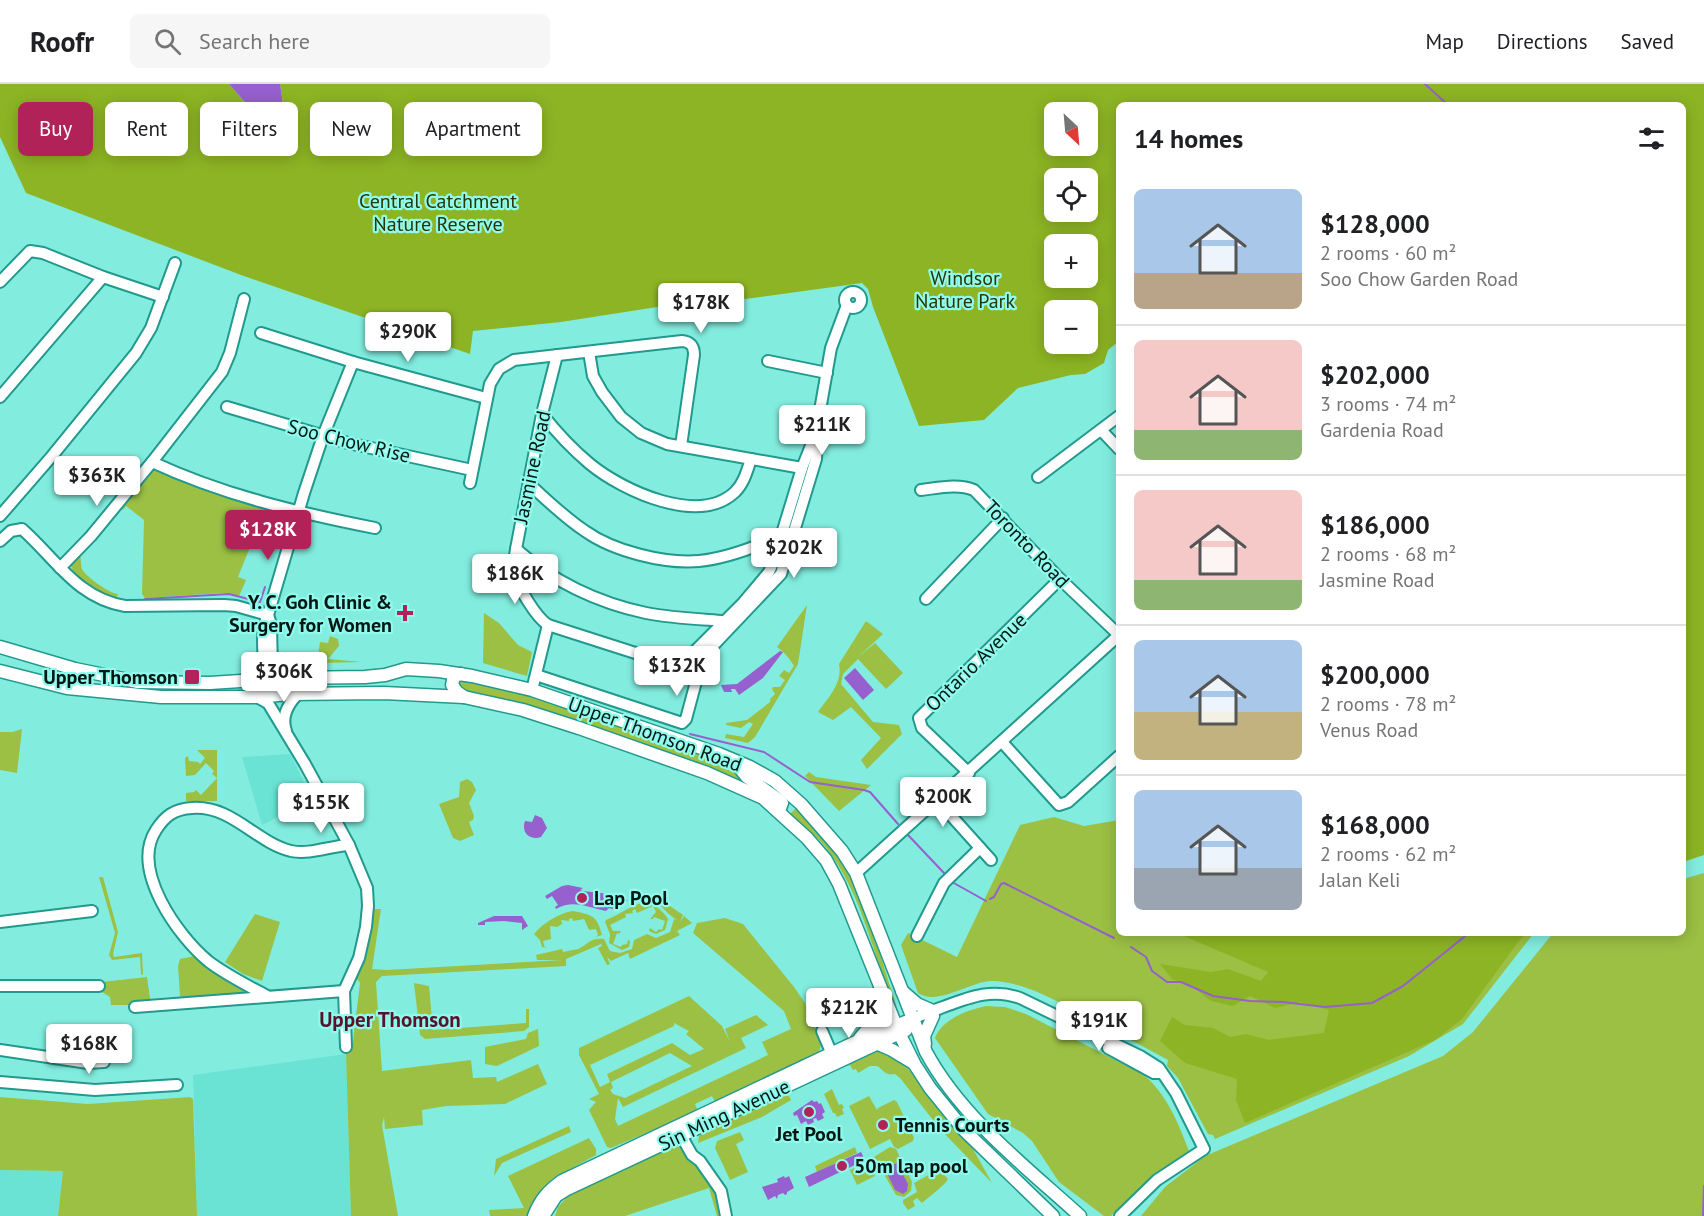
<!DOCTYPE html>
<meta charset="utf-8">
<style>
body{margin:0;font-family:"PT Sans",sans-serif;background:#f6f6f6;color:#202124;height:100vh;display:flex;flex-direction:column;font-size:22px;white-space:nowrap}
*{box-sizing:border-box;margin:0}
p{font-size:20px;color:#757577}
.icon{flex:none;width:33px;height:33px;fill:none;stroke:currentColor;stroke-width:2;stroke-linecap:round;stroke-linejoin:round}
.map{position:relative;flex:1;overflow:hidden}
.details{position:absolute;left:1116px;top:18px;width:570px;height:834px;display:flex;flex-direction:column;background:#fff;border-radius:9px;box-shadow:0 3px 15px #0003}
.details>*{flex:none}
.banner{position:absolute;left:18px;top:18px;width:570px;height:54px;display:flex;gap:12px}
.needle{width:39px;rotate:154deg}
.buttons{position:absolute;left:1044px;top:18px;display:grid;gap:12px}
.buttons a{display:grid;place-items:center;width:54px;height:54px;border-radius:9px;background:#fff;box-shadow:0 3px 15px #0003;font-size:30px}
.price{position:absolute;translate:-50% -51px;padding:0 14px;border-radius:6px;background:#fff;color:#222;font-size:20px;line-height:39px;filter:drop-shadow(0 2px 3px #0008)}
.price::after{content:'';position:absolute;left:50%;top:36px;width:18px;height:14px;margin-left:-9px;background:inherit;clip-path:polygon(0 0,100% 0,50% 100%)}
.price.current{background:#b02258;color:#fff}
ul{padding:0;list-style:none}
li{display:flex;align-items:center;gap:18px;height:150px;padding:0 18px}
li+li{border-top:2px solid #e0e0e0}
li span{display:grid;place-items:center;flex:none;width:168px;height:120px;border-radius:9px;color:#555}
li>.icon{margin-inline-start:auto}
span .icon{width:72px;height:72px;fill:#fffc;stroke-width:1}
li b{font-size:26px}
h2{display:flex;justify-content:space-between;align-items:center;height:72px;padding:0 18px;font-size:26px}
.chip{padding:0 21px;border-radius:9px;background:#fff;box-shadow:0 3px 15px #0003;font-size:21px;line-height:54px}
.chip.current{background:#b02258;color:#fff}
header{display:flex;align-items:center;gap:36px;box-sizing:border-box;height:84px;padding:0 30px;background:#fff;border-bottom:2px solid #e0e0e0}
header strong{font-size:28px}
nav{display:flex;gap:33px;margin-inline-start:auto;font-size:21px}
.search{width:420px;height:54px;background:#f6f6f6;display:flex;align-items:center;gap:15px;box-sizing:border-box;padding:0 21px;border-radius:9px;color:#757577;font-size:22px}
.map>svg:first-child{display:block}
.built{fill:#6ae3d4}
.green{fill:#9bc044;fill-rule:evenodd}
.forest{fill:#8db424;fill-rule:evenodd}
.water{fill:#9660ce}
.lines{fill:none;stroke-linecap:round;stroke-linejoin:round}
.stream{stroke:#9660ce;stroke-width:2}
.minor-casing{stroke:#21998d;stroke-width:14}
.major-casing{stroke:#21998d;stroke-width:15}
.minor{stroke:#fff;stroke-width:10}
.major{stroke:#fff;stroke-width:12}
.poi-dot{fill:#b02258;stroke:#90fbec;stroke-width:2}
.labels{text-anchor:middle;stroke-width:4.5;stroke-linejoin:round;paint-order:stroke}
.park-label{font-size:20px;fill:#273600;stroke:#90fbec}
.street-label{font-size:20px;fill:#011714;stroke:#90fbec}
.poi-label{font-size:20px;font-weight:bold;fill:#011714;stroke:#90fbec;text-anchor:start}
.neighbourhood-label{font-size:21px;font-weight:bold;fill:#57132b;stroke:#90fbec}
</style>
<header>
<strong>Roofr</strong>
<div class="search"><svg class="icon" aria-label="search" viewBox="0 0 24 24"><circle cx="10" cy="10" r="6"/><path d="M15 15l6 6"/></svg>Search here</div>
<nav><a>Map</a><a>Directions</a><a>Saved</a></nav>
</header>
<div class="map">
<svg width="1704" height="1132" viewBox="0 0 1704 1132">
<rect width="100%" height="100%" fill="#82eddf"/>
<g class="built">
<polygon points="290,670 313,716 262,741 242,673"/>
<polygon points="346,970 351,1132 197,1132 193,991"/>
<polygon points="0,1086 63,1087 58,1132 0,1132"/>
</g>
<g class="green">
<polygon points="152,379 267,421 238,493 246,496 239,512 223,509 145,514 142,510 144,436 126,422 123,426 118,419"/>
<path d="M78 465C82 472 80 478 82 485 85 492 110 510 118 510L116 516C95 509 73 497 69 475Z"/>
<path d="M807 521 798 580 755 653 748 659 725 654 726 650 744 653 753 640 749 638 741 644 726 641V639L747 636 770 618V615L775 610 772 605 773 603H780L785 596 779 592 784 586 789 589 794 582C789 574 786 570 777 563Z"/>
<polygon points="484,529 499,539 518,561 532,568 527,592 483,579"/>
<path d="M866 537 883 550 857 574 875 559 903 589 886 605 858 575 843 590 841 600 873 638 899 641 902 650 867 685 861 676 881 654 851 623 833 636 818 628C828 614 843 599 839 580Z"/>
<polygon points="330,552 338,555 339,562 328,575 362,578 317,579 320,558 328,559"/>
<polygon points="472,592 719,670 789,709 763,714 463,610 459,600 461,594"/>
<polygon points="22,645 17,689 0,686 0,648 12,648"/>
<polygon points="197,666 217,666 217,717 186,717 186,709 194,708 196,706 201,711 217,694 212,690 214,687 206,679 195,691 186,692 185,674 188,672 189,677 198,678 200,680 205,674"/>
<polygon points="809,688 816,693 871,701 839,727 805,692"/>
<polygon points="467,695 472,698 476,706 469,719 474,732 473,736 469,738 474,751 460,757 453,754 439,720 459,713 460,698"/>
<path d="M796 724 825 751 851 790 865 822 899 931C873 877 865 814 827 765 817 752 803 741 790 730Z"/>
<path d="M1054 733 1084 742 1119 736V849H1534L1463 940 1409 972 1215 1055 1213 1051 1208 1050 1178 994 1167 982 1168 976 1120 950 1089 939 1091 935C1062 920 1022 896 990 897 967 899 938 922 918 909L901 861 908 849 957 873 1020 741Z"/>
<polygon points="1704,789 1704,1132 1141,1132 1165,1103 1205,1072 1443,972 1473,948 1553,849 1683,849 1683,795"/>
<polygon points="99,793 103,793 118,848 113,870 114,873 142,869 143,891 141,890 140,873 112,876 109,871 115,849"/>
<path d="M657 813 683 831 680 838 684 832 692 839 677 847 680 851 630 875 628 869 611 877 607 873 610 880 607 881 598 864 602 862 601 860 566 875V882L382 892 376 898 382 987 471 976 473 994 496 993 497 998 538 980 547 1000 505 1020 446 1022 422 1026 423 1041 385 1045 384 1033 382 1041 398 1132H351L346 970 353 957 360 899 351 887C353 866 360 847 361 825H381L372 885 387 886 562 876H537L536 871 562 865 563 868C568 867 573 866 578 865 587 861 591 853 604 855L610 867 620 869 632 865 634 856 647 850 656 854 670 848 674 835 677 836C670 832 661 822 655 815Z"/>
<path d="M648 817C653 819 666 830 668 835L665 846 656 850 649 847 650 844 656 848 659 845 662 846 665 837 654 833 653 835H650L656 828 653 822 637 829 635 825 632 827 633 829 625 830 626 833 610 841 613 847H621L619 850 617 849 613 860 621 863 622 861 627 860 628 856 630 857 629 863 622 866 609 859 610 850 605 838 606 836C621 830 632 820 648 817Z"/>
<path d="M573 827C592 831 597 831 602 851L595 853 598 851 596 845 589 846 584 835 573 837 572 834 569 835V837L561 836 562 840 557 843 550 842 551 855 543 857 545 864H548L542 863 540 856 534 850C543 839 559 829 573 827Z"/>
<polygon points="255,830 280,838 262,897 243,890 225,878"/>
<path d="M725 834 743 840 794 903 805 919 821 961 816 977 715 1018 712 1012 695 1020 698 1027 611 1064 607 1063 589 1026 596 1018 589 1015 599 1010 579 971V964L689 912 722 942 730 958 725 945 756 931 768 941 741 954 746 964 623 1023 618 1014 615 1035 618 1042 768 971 762 958 791 945 784 927 693 849 697 839ZM674 939 689 947 686 950 704 965 690 971 672 959 607 990 610 998 600 1003 590 981 674 942ZM670 969 692 982 625 1014 613 1010 610 1006 613 1004 611 998Z"/>
<polygon points="199,871 245,905 242,911 184,914 180,912 178,882 180,875"/>
<polygon points="147,893 151,921 111,921 110,913 102,908 102,898"/>
<polygon points="414,899 429,902 433,946 526,939 526,925 529,925 529,943 524,947 425,955 420,951"/>
<path d="M986 922 1005 923 1026 930 1144 991C1167 1011 1178 1038 1189 1067L1152 1093 1111 1132H1104L1059 1098 1032 1057 1023 1049 988 1030 935 954C942 935 968 926 986 922Z"/>
<polygon points="538,945 539,962 497,982 485,980 485,963 526,955 528,949"/>
<path d="M876 963 904 980 968 1056 992 1099 940 1045 900 994 895 990C885 992 884 986 877 982H870L858 989 856 985 853 986 850 981 845 982V979Z"/>
<polygon points="832,1005 839,1021 842,1020 844,1024 842,1025 844,1030 837,1033 835,1029 833,1029 824,1010"/>
<polygon points="786,1006 791,1016 762,1033 698,1059 699,1052 702,1046"/>
<polygon points="869,1012 877,1026 878,1024 894,1016 897,1018 914,1054 913,1057 898,1065 894,1063 890,1055 870,1065 849,1022"/>
<polygon points="0,1013 88,1020 190,1013 193,1015 197,1132 58,1132 63,1087 0,1086"/>
<polygon points="569,1042 571,1048 502,1079 494,1092 496,1075"/>
<polygon points="740,1048 744,1056 736,1060 748,1088 730,1096 715,1064 717,1057"/>
<polygon points="589,1054 596,1065 596,1071 552,1095 544,1105 530,1132 490,1132 489,1126 524,1124 508,1092"/>
<polygon points="674,1062 683,1063 717,1109 722,1132 717,1132 709,1104 625,1132 555,1132 558,1123 570,1110"/>
<polygon points="855,1063 857,1069 817,1088 815,1082"/>
<polygon points="890,1063 896,1065 912,1098 911,1107 904,1113 896,1111 874,1073"/>
<polygon points="868,1078 875,1092 857,1101 850,1086"/>
<path d="M935 1081 948 1095C946 1100 928 1114 922 1119L917 1114 913 1117 915 1122 908 1126 903 1119V1116L917 1108 914 1099 934 1088 933 1084Z"/>
</g>
<g class="forest">
<path d="M0 0H229L269 45 287 46 280 0H1704V771L1683 778V21H1119V257L1108 266 1104 279 1085 290 1071 291 1018 304 984 336 919 342 873 223 868 205 862 199 745 215 734 208 722 205 702 216 561 238 473 247 470 270 241 191 26 109 0 53ZM1054 28H1088V62H1054ZM1054 94H1088V128H1054ZM1054 160H1088V194H1054ZM1054 226H1088V260H1054Z"/>
<polygon points="1177,849 1527,849 1518,858 1462,935 1435,956 1245,1039 1236,1016 1237,995 1185,979 1160,957 1172,933 1185,941 1213,944 1230,953 1246,950 1269,956 1324,949 1329,926 1300,918 1275,924 1250,912 1233,922 1211,917 1192,902 1172,895 1160,880 1211,888 1228,885 1261,897 1268,888"/>
</g>
<g class="water">
<polygon points="229,0 280,0 287,47 286,50 269,45"/>
<polygon points="780,567 783,568 763,594 739,611 735,605 731,605 732,608 724,608 721,601 737,600"/>
<polygon points="855,584 874,606 863,616 844,594"/>
<path d="M535 731 542 734 547 744 541 753C529 757 521 748 525 737L532 738Z"/>
<path d="M568 801 583 804 580 806C589 809 596 807 605 810L603 811 614 815 617 813 628 816 616 826 609 824 606 827C587 823 573 815 556 825L555 823 558 821 552 812 547 815 545 812 562 802Z"/>
<polygon points="494,832 522,832 528,842 522,846 522,839 504,837 485,838 485,841 478,841 478,839"/>
<polygon points="812,1016 814,1018 817,1017 819,1020 821,1019 825,1028 822,1030 824,1034 818,1037 816,1034 813,1035 814,1038 808,1041 806,1037 801,1040 797,1031 794,1032 793,1029"/>
<polygon points="861,1068 865,1076 809,1103 805,1093"/>
<polygon points="897,1079 908,1100 907,1107 903,1110 895,1106 885,1085"/>
<polygon points="784,1092 785,1094 789,1092 794,1104 787,1108 787,1110 785,1111 783,1109 778,1111 777,1115 775,1112 768,1116 762,1103 778,1098 777,1095"/>
</g>
<g class="lines">
<g class="stream">
<polyline points="1425,0 1448,21"/>
<polyline points="145,515 229,510 260,518 265,503"/>
<polyline points="515,596 530,599"/>
<polyline points="690,650 764,668 810,698 864,706 870,708 898,740"/>
<polyline points="908,751 944,789"/>
<polyline points="952,798 986,817"/>
<polyline points="990,815 994,813 1001,800 1004,799 1114,854"/>
<polyline points="1131,863 1146,873 1152,887 1167,898 1181,898 1213,912 1250,917 1283,918 1325,923 1372,919 1403,902 1469,849"/>
<polyline points="1703,1132 1704,1102"/>
</g>
<g class="minor-casing">
<g id="minor">
<polyline points="0,198 30,167 43,169 103,193 163,213"/>
<circle cx="853" cy="216" r="8"/>
<polyline points="261,249 353,278 486,314"/>
<polyline points="589,268 593,292 602,308 621,333 641,349 667,360 802,384"/>
<polyline points="768,277 827,289"/>
<polyline points="0,313 103,193"/>
<polyline points="227,323 348,359 472,386"/>
<path d="M542 330C557 349 572 365 590 380 623 407 699 442 735 408 744 399 747 387 751 375"/>
<polyline points="1101,346 1119,365"/>
<path d="M152 378C223 411 299 429 375 444"/>
<polyline points="1038,393 1119,332"/>
<path d="M470 399 490 300 499 285 514 276 682 257C691 258 694 262 694 271L681 362"/>
<path d="M529 400C547 416 565 434 585 447 613 467 664 480 699 477 728 474 756 463 782 451"/>
<path d="M921 406C938 404 958 399 974 406L1060 495 1119 551"/>
<polyline points="0,432 52,372 136,269 151,244 175,179"/>
<path d="M0 457 11 447 22 445C56 475 77 514 125 522L224 521 236 522 268 531"/>
<path d="M516 465C552 497 598 519 646 529 672 534 698 535 724 537"/>
<polyline points="60,484 91,452 152,378 222,288 230,269 244,215"/>
<polyline points="926,515 1003,434"/>
<polyline points="268,531 271,540 272,588 274,595"/>
<polyline points="679,583 743,519 769,488 773,479 802,384 816,349 831,264 847,221"/>
<polyline points="689,587 781,490 816,375 817,356"/>
<path d="M536 591 682 639 686 635 697 594 693 588 679 583 548 541C536 533 518 504 515 489 513 481 515 473 516 465L542 330 557 271"/>
<path d="M262 595C267 574 258 551 268 531L304 409 323 352 353 278"/>
<polyline points="532,606 548,541"/>
<polyline points="257,613 268,619 305,680 349,761 367,804 368,822 366,843 359,874 344,907 346,963"/>
<path d="M286 647C281 633 288 620 298 610"/>
<polyline points="1002,658 1059,721 1068,718 1119,672"/>
<polyline points="969,689 922,644 919,634 1060,495"/>
<polyline points="937,716 991,776"/>
<polyline points="856,789 1119,551"/>
<polyline points="0,838 92,827"/>
<polyline points="917,852 944,799 980,764"/>
<polyline points="0,902 99,902"/>
<path d="M267 912C247 901 226 891 208 877 178 852 130 786 156 746 165 732 174 725 192 724 232 721 255 758 291 767 310 771 330 762 349 761"/>
<polyline points="135,923 344,907"/>
<path d="M913 935C923 930 933 927 943 923 970 913 992 904 1020 914L1140 972 1159 984 1176 1009 1204 1065 1157 1096 1120 1132"/>
<polyline points="822,947 834,975"/>
<polyline points="1108,964 1154,989 1161,989"/>
<polyline points="0,966 88,979 104,978"/>
<polyline points="0,998 95,1006 177,1001"/>
<polyline points="678,1046 692,1071 700,1077 721,1107 726,1132"/>
</g>
</g>
<g class="major-casing">
<g id="major">
<path d="M0 563 75 585 138 598 210 599 287 594 365 593 385 591 406 585 439 587 472 592 532 606 719 670 750 683 775 697 801 720 842 767 856 789 926 968C961 1033 1026 1083 1080 1132"/>
<polyline points="0,587 67,604 161,613 257,613 289,610 384,609 464,613 523,626 579,644 707,689 763,714 807,754 826,776 839,800 899,949 915,981 930,1004 964,1046 1053,1132"/>
<polyline points="461,590 454,592 452,601 457,608 464,613"/>
<polyline points="735,678 747,693 779,716 782,719 779,727"/>
<polyline points="902,907 917,920 933,927"/>
<polyline points="860,954 874,938 880,905"/>
<polyline points="876,959 892,966 912,978"/>
<polyline points="925,960 924,952 933,932"/>
<path d="M534 1132C540 1116 548 1107 562 1097L858 957 913 935"/>
<polyline points="543,1132 556,1112 567,1105 906,946"/>
</g>
</g>
<use href="#minor" class="minor"/>
<use href="#major" class="major"/>
</g>
<g class="poi-dot">
<path d="M402 520h6v6h6v6h-6v6h-6v-6h-6v-6h6z"/>
<rect x="184" y="585" width="16" height="16" rx="3"/>
<circle cx="582" cy="814" r="6"/>
<circle cx="809" cy="1028" r="6"/>
<circle cx="883" cy="1041" r="6"/>
<circle cx="842" cy="1082" r="6"/>
</g>
<g class="labels">
<g class="park-label">
<text x="438" y="124">Central Catchment<tspan x="438" dy="23">Nature Reserve</tspan></text>
<text x="965" y="201">Windsor<tspan x="965" dy="23">Nature Park</tspan></text>
</g>
<g class="street-label">
<text transform="translate(349 357) rotate(14)" y="7">Soo Chow Rise</text>
<text transform="translate(532 383) rotate(-78)" y="7">Jasmine Road</text>
<text transform="translate(1027 460) rotate(46)" y="7">Toronto Road</text>
<text transform="translate(976 578) rotate(-44)" y="7">Ontario Avenue</text>
<text transform="translate(655 650) rotate(20)" y="7">Upper Thomson Road</text>
<text transform="translate(724 1031) rotate(-25)" y="7">Sin Ming Avenue</text>
</g>
<g class="poi-label">
<text x="392" y="525" text-anchor="end">Y. C. Goh Clinic &amp;<tspan x="392" dy="23">Surgery for Women</tspan></text>
<text x="178" y="600" text-anchor="end">Upper Thomson</text>
<text x="594" y="821">Lap Pool</text>
<text x="895" y="1048">Tennis Courts</text>
<text x="809" y="1057" text-anchor="middle">Jet Pool</text>
<text x="854" y="1089">50m lap pool</text>
</g>
<g class="neighbourhood-label">
<text x="390" y="943">Upper Thomson</text>
</g>
</g>
</svg>
<div class="buttons">
<a><svg class="needle" viewBox="-14 -14 28 28"><path d="M0-13l5 13h-10z" fill="#e53935"/><path d="M0 13l5-13h-10z" fill="#757577"/></svg></a>
<a><svg class="icon" aria-label="locate" viewBox="0 0 24 24"><circle cx="12" cy="12" r="6"/><path d="M12 2v4M12 18v4M2 12h4M18 12h4"/></svg></a>
<a>+</a>
<a>−</a>
</div>
<b class="price" style="left:701px;top:250px">$178K</b>
<b class="price" style="left:408px;top:279px">$290K</b>
<b class="price" style="left:822px;top:372px">$211K</b>
<b class="price" style="left:97px;top:423px">$363K</b>
<b class="price current" style="left:268px;top:477px">$128K</b>
<b class="price" style="left:794px;top:495px">$202K</b>
<b class="price" style="left:515px;top:521px">$186K</b>
<b class="price" style="left:677px;top:613px">$132K</b>
<b class="price" style="left:284px;top:619px">$306K</b>
<b class="price" style="left:943px;top:744px">$200K</b>
<b class="price" style="left:321px;top:750px">$155K</b>
<b class="price" style="left:849px;top:955px">$212K</b>
<b class="price" style="left:1099px;top:968px">$191K</b>
<b class="price" style="left:89px;top:991px">$168K</b>
<div class="banner">
<a class="chip current">Buy</a>
<a class="chip">Rent</a>
<a class="chip">Filters</a>
<a class="chip">New</a>
<a class="chip">Apartment</a>
</div>
<section class="details">
<h2>14 homes<svg class="icon" aria-label="filters" viewBox="0 0 24 24"><path d="M4 7h16M4 17h16"/><circle cx="9" cy="7" r="2"/><circle cx="15" cy="17" r="2"/></svg></h2>
<ul>
<li><span style="background:linear-gradient(#a9c7e8 70%,#b9a48a 0)"><svg class="icon" aria-label="home" viewBox="0 0 24 24"><path d="M3 11l9-7 9 7M6 9v11h12V9"/></svg></span><div><b>$128,000</b><p>2 rooms · 60 m²</p><p>Soo Chow Garden Road</p></div></li>
<li><span style="background:linear-gradient(#f6c9c9 75%,#8fb573 0)"><svg class="icon" aria-label="home" viewBox="0 0 24 24"><path d="M3 11l9-7 9 7M6 9v11h12V9"/></svg></span><div><b>$202,000</b><p>3 rooms · 74 m²</p><p>Gardenia Road</p></div></li>
<li><span style="background:linear-gradient(#f6c9c9 75%,#8fb573 0)"><svg class="icon" aria-label="home" viewBox="0 0 24 24"><path d="M3 11l9-7 9 7M6 9v11h12V9"/></svg></span><div><b>$186,000</b><p>2 rooms · 68 m²</p><p>Jasmine Road</p></div></li>
<li><span style="background:linear-gradient(#a9c7e8 60%,#c2b280 0)"><svg class="icon" aria-label="home" viewBox="0 0 24 24"><path d="M3 11l9-7 9 7M6 9v11h12V9"/></svg></span><div><b>$200,000</b><p>2 rooms · 78 m²</p><p>Venus Road</p></div></li>
<li><span style="background:linear-gradient(#a9c7e8 65%,#9aa5b1 0)"><svg class="icon" aria-label="home" viewBox="0 0 24 24"><path d="M3 11l9-7 9 7M6 9v11h12V9"/></svg></span><div><b>$168,000</b><p>2 rooms · 62 m²</p><p>Jalan Keli</p></div></li>
</ul>
</section>
</div>
